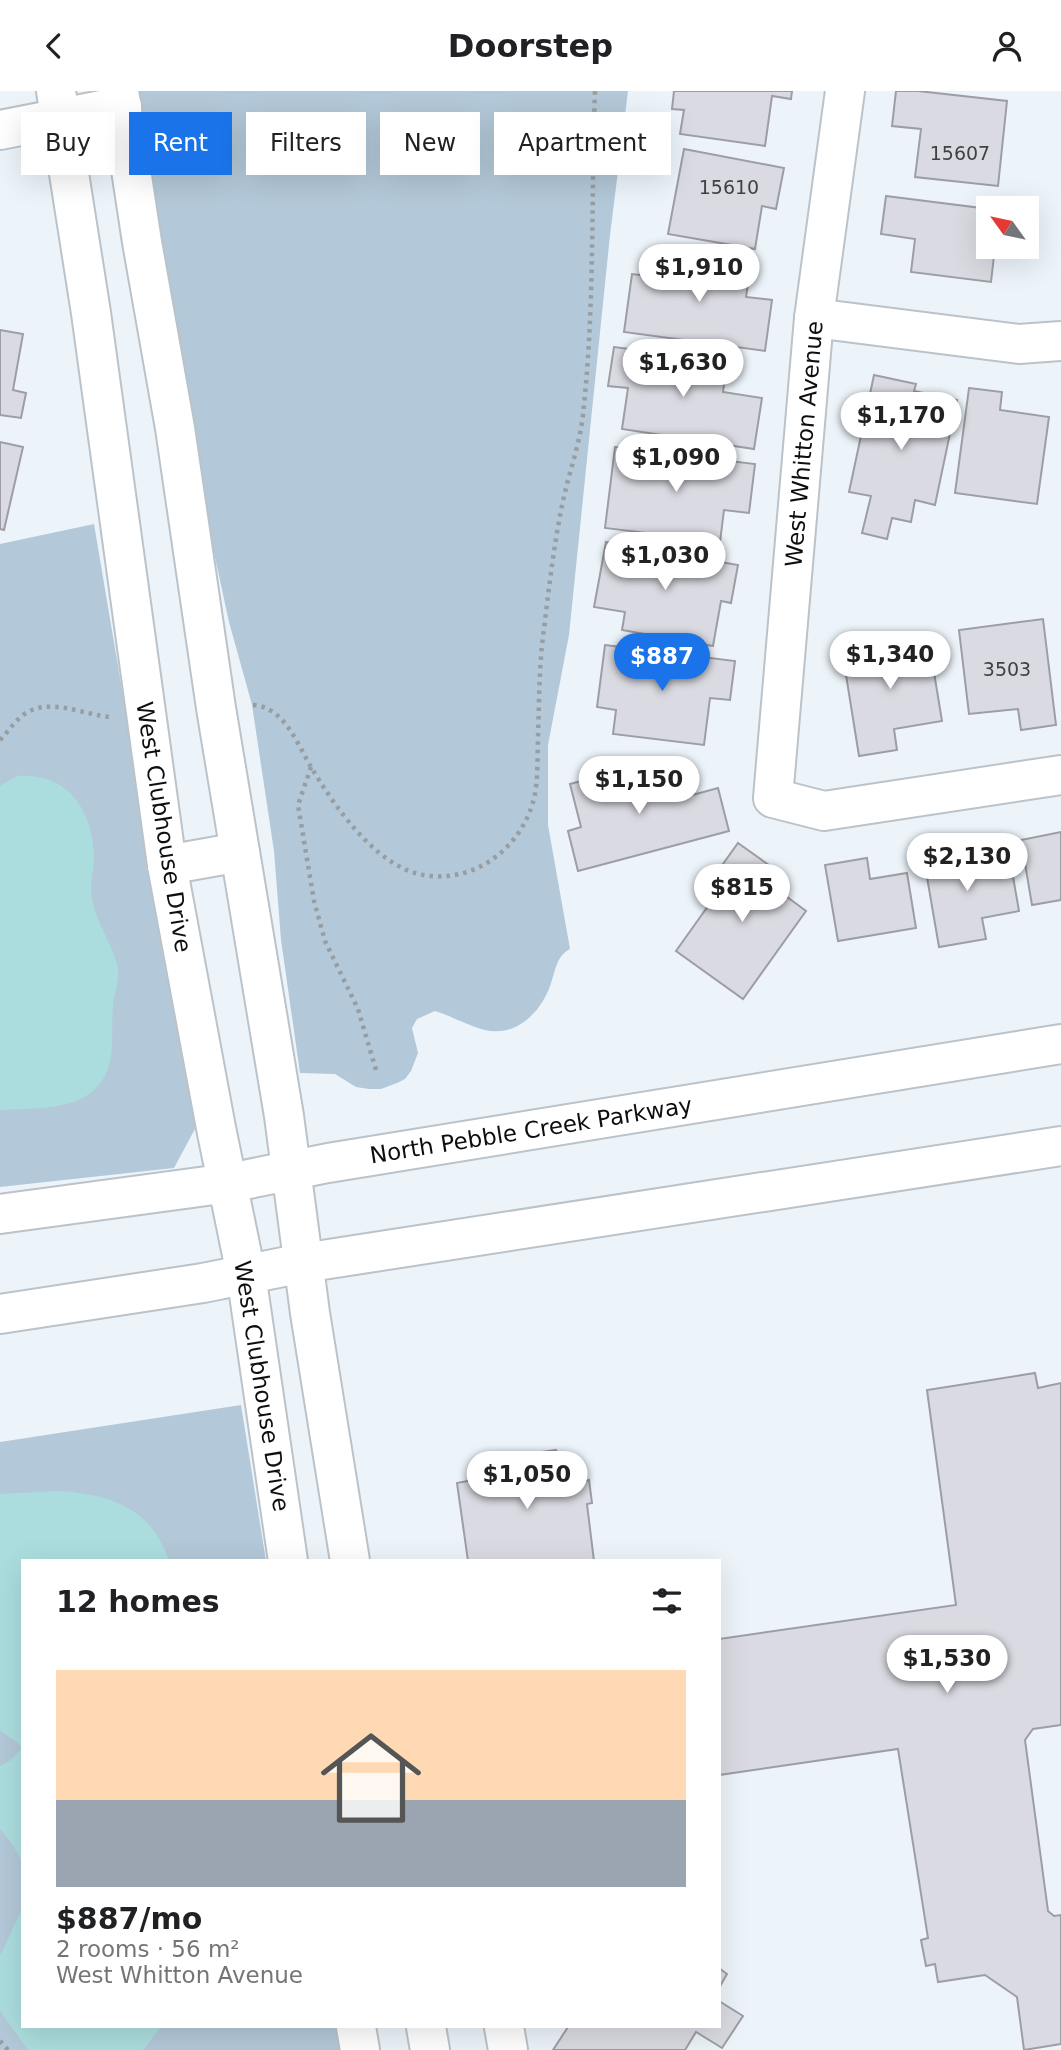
<!DOCTYPE html>
<meta charset="utf-8">
<style>
body{margin:0;font-family:"DejaVu Sans",sans-serif;background:#f6f6f6;color:#202124;height:100vh;display:flex;flex-direction:column;font-size:26px;white-space:nowrap}
*{box-sizing:border-box;margin:0}
p{font-size:23px;color:#757577}
.icon{flex:none;width:38px;height:38px;fill:none;stroke:currentColor;stroke-width:2;stroke-linecap:round;stroke-linejoin:round}
.map{position:relative;flex:1;overflow:hidden}
.panel{position:absolute;left:21px;top:1468px;width:700px;height:469px;display:flex;flex-direction:column;background:#fff;border-radius:0px;box-shadow:0 7px 28px #0002}
.panel>*{flex:none}
.banner{position:absolute;left:21px;top:21px;width:700px;height:63px;display:flex;gap:14px}
.needle{width:46px;rotate:303deg}
.buttons{position:absolute;left:976px;top:105px;display:grid;gap:14px}
.buttons a{display:grid;place-items:center;width:63px;height:63px;border-radius:0px;background:#fff;box-shadow:0 7px 28px #0002;font-size:35px}
.price{position:absolute;translate:-50% -60px;padding:0 16px;border-radius:24px;background:#fff;color:#222;font-size:23px;line-height:46px;filter:drop-shadow(0 2px 4px #0008)}
.price::after{content:'';position:absolute;left:50%;top:42px;width:21px;height:16px;margin-left:-10px;background:inherit;clip-path:polygon(0 0,100% 0,50% 100%)}
.price.selected{background:#1a73e8;color:#fff}
ul{padding:0;list-style:none}
li{display:grid;align-content:center;gap:14px;height:371px;padding:0 35px}
li span{display:grid;place-items:center;height:217px;border-radius:0px;color:#555}
li>.icon{margin-inline-start:auto}
span .icon{width:126px;height:126px;fill:#fffc;stroke-width:1}
li b{font-size:30px}
h2{display:flex;justify-content:space-between;align-items:center;height:84px;padding:0 35px;font-size:30px}
.pill{padding:0 24px;border-radius:0px;background:#fff;box-shadow:0 7px 28px #0002;font-size:24px;line-height:63px}
.pill.selected{background:#1a73e8;color:#fff}
header{display:flex;justify-content:space-between;align-items:center;height:91px;padding:0 35px;background:#fff;font-size:32px;font-weight:600}
.map>svg:first-child{display:block}
.green{fill:#b3c8d8}
.water{fill:#acddde}
.building{fill:#dadae2;stroke:#9e9da5;stroke-width:2}
.lines{fill:none;stroke-linecap:round;stroke-linejoin:round}
.minor-casing{stroke:#bbc3c9;stroke-width:42}
.major-casing{stroke:#bbc3c9;stroke-width:42}
.path{stroke:#979da1;stroke-width:4.5;stroke-dasharray:3.5 5;stroke-linecap:butt}
.minor{stroke:#fff;stroke-width:38}
.major{stroke:#fff;stroke-width:38}
.labels{text-anchor:middle;stroke-width:7;stroke-linejoin:round;paint-order:stroke}
.number-label{font-size:19px;fill:#404144}
.street-label{font-size:23px;fill:#0c0e10;stroke:#fff}
</style>
<header><svg class="icon" aria-label="back" viewBox="0 0 24 24"><path d="M15 5l-7 7 7 7"/></svg>Doorstep<svg class="icon" aria-label="person" viewBox="0 0 24 24"><circle cx="12" cy="8" r="4"/><path d="M4 21q1-7 8-7t8 7"/></svg></header>
<div class="map">
<svg width="1061" height="1959" viewBox="0 0 1061 1959">
<rect width="100%" height="100%" fill="#ecf4fa"/>
<g class="green">
<path d="M138 0H628L610 144 569 544 548 654V734L570 858C557 865 556 877 552 889 544 918 518 947 485 939 468 935 452 925 435 920L417 928 412 937 418 962 411 980 405 988 397 992 381 998H369L356 996 335 983 300 982 281 849 274 760 252 614 229 531 210 443Z"/>
<polygon points="94,433 196,1036 174,1077 0,1096 0,453"/>
<polygon points="241,1314 266,1470 23,1470 23,1936 339,1936 343,1959 0,1959 0,1351"/>
</g>
<g class="water">
<path d="M17 685C68 681 93 719 94 766 94 780 89 794 92 808 96 831 111 851 117 873 121 887 114 901 113 915 110 945 119 977 93 1000 69 1020 29 1017 0 1019V695Z"/>
<path d="M60 1400C111 1404 151 1416 169 1470H23V1771L10 1750 0 1738V1675L11 1669 22 1657C18 1649 7 1646 0 1639V1403Z"/>
<polygon points="23,1816 23,1936 161,1936 143,1959 28,1959 0,1920 0,1865"/>
</g>
<g class="building">
<polygon points="674,0 792,0 791,8 772,5 765,55 680,43 684,19 672,18"/>
<polygon points="896,0 918,0 1007,10 998,95 915,86 921,38 892,35"/>
<polygon points="684,58 784,77 776,118 762,115 755,158 668,143"/>
<polygon points="886,105 989,118 989,156 995,156 991,191 911,181 915,148 881,143"/>
<polygon points="661,161 751,174 746,206 772,209 765,260 624,241 632,183 657,186"/>
<polygon points="0,239 23,243 13,299 26,302 21,327 0,324"/>
<polygon points="614,256 727,271 723,301 762,307 754,358 622,338 628,297 608,295"/>
<polygon points="874,284 916,293 914,300 957,309 935,414 915,409 911,431 892,427 887,448 862,442 871,405 849,401"/>
<polygon points="969,297 1002,301 1000,319 1049,326 1037,413 955,402"/>
<polygon points="0,351 23,356 4,439 0,438"/>
<polygon points="615,356 755,373 749,422 724,419 720,451 605,437"/>
<polygon points="606,451 738,474 731,512 721,510 713,555 622,539 625,521 594,516"/>
<polygon points="1043,528 1056,634 1021,639 1018,618 969,623 959,539"/>
<polygon points="928,545 942,630 894,638 897,659 859,665 842,559"/>
<polygon points="605,554 735,570 730,609 710,607 704,654 613,643 616,619 597,616"/>
<polygon points="663,668 674,709 718,697 729,740 578,780 568,740 581,736 570,693"/>
<polygon points="1061,741 1061,809 1032,814 1021,749"/>
<polygon points="957,751 961,771 1009,763 1019,820 982,827 986,848 939,856 922,757"/>
<polygon points="738,752 780,782 771,794 806,820 743,908 676,860 728,787 718,780"/>
<polygon points="867,767 870,788 907,782 916,837 838,850 825,774"/>
<polygon points="1035,1282 1038,1297 1061,1292 1061,1634 1033,1638 1025,1649 1048,1820 1054,1825 1061,1824 1061,1953 1024,1959 1017,1906 985,1884 938,1891 935,1873 926,1875 921,1849 928,1847 898,1658 719,1684 719,1548 956,1514 927,1299"/>
<polygon points="556,1359 558,1374 577,1371 581,1391 589,1389 592,1412 587,1413 594,1470 468,1470 457,1392 483,1387 482,1370"/>
<polygon points="719,1877 727,1883 719,1897"/>
<polygon points="719,1910 743,1925 722,1957 696,1941 685,1959 553,1959 568,1936 719,1936"/>
</g>
<g class="lines">
<g class="minor-casing">
<g id="minor">
<polyline points="56,0 91,222 167,774 216,1037 246,1183 288,1470"/>
<polyline points="119,0 142,151 175,337 216,617 284,1025 310,1222 350,1470"/>
<polyline points="845,0 814,227 773,707 824,720 1061,684"/>
<polyline points="0,39 122,15"/>
<polyline points="814,227 1019,253 1061,250"/>
<polyline points="167,774 240,761"/>
<polyline points="356,1936 360,1959"/>
<polyline points="426,1936 430,1959"/>
<polyline points="504,1936 508,1959"/>
</g>
</g>
<g class="major-casing">
<g id="major">
<polyline points="0,1123 229,1092 328,1072 1061,953"/>
<polyline points="0,1223 203,1192 303,1172 1061,1055"/>
</g>
</g>
<g class="path">
<path d="M253 614C284 616 297 652 311 676 335 716 379 781 430 785 475 789 514 761 530 720 539 698 537 672 538 648 539 617 539 585 542 554 548 506 553 457 563 410 569 381 580 353 583 323 595 215 591 108 595 0"/>
<path d="M0 649C8 641 14 631 23 624 48 605 83 624 111 626"/>
<polyline points="311,676 298,714 314,810 325,850 358,918 376,979"/>
<polyline points="0,1950 8,1959"/>
</g>
<use href="#minor" class="minor"/>
<use href="#major" class="major"/>
</g>
<g class="labels">
<g class="number-label">
<text x="960" y="69">15607</text>
<text x="729" y="103">15610</text>
<text x="1007" y="585">3503</text>
</g>
<g class="street-label">
<text transform="translate(804 353) rotate(-85)" y="8">West Whitton Avenue</text>
<text transform="translate(164 736) rotate(81)" y="8">West Clubhouse Drive</text>
<text transform="translate(531 1039) rotate(-9)" y="8">North Pebble Creek Parkway</text>
<text transform="translate(262 1295) rotate(81)" y="8">West Clubhouse Drive</text>
</g>
</g>
</svg>
<div class="buttons">
<a><svg class="needle" viewBox="-14 -14 28 28"><path d="M0-13l5 13h-10z" fill="#e53935"/><path d="M0 13l5-13h-10z" fill="#757577"/></svg></a>
</div>
<b class="price" style="left:699px;top:213px">$1,910</b>
<b class="price" style="left:683px;top:308px">$1,630</b>
<b class="price" style="left:901px;top:361px">$1,170</b>
<b class="price" style="left:676px;top:403px">$1,090</b>
<b class="price" style="left:665px;top:501px">$1,030</b>
<b class="price" style="left:890px;top:600px">$1,340</b>
<b class="price selected" style="left:662px;top:602px">$887</b>
<b class="price" style="left:639px;top:725px">$1,150</b>
<b class="price" style="left:967px;top:802px">$2,130</b>
<b class="price" style="left:742px;top:833px">$815</b>
<b class="price" style="left:527px;top:1420px">$1,050</b>
<b class="price" style="left:947px;top:1604px">$1,530</b>
<div class="banner">
<a class="pill">Buy</a>
<a class="pill selected">Rent</a>
<a class="pill">Filters</a>
<a class="pill">New</a>
<a class="pill">Apartment</a>
</div>
<section class="panel">
<h2>12 homes<svg class="icon" aria-label="filters" viewBox="0 0 24 24"><path d="M4 7h16M4 17h16"/><circle cx="9" cy="7" r="2"/><circle cx="15" cy="17" r="2"/></svg></h2>
<ul>
<li><span style="background:linear-gradient(#ffd9b3 60%,#9aa5b1 0)"><svg class="icon" aria-label="home" viewBox="0 0 24 24"><path d="M3 11l9-7 9 7M6 9v11h12V9"/></svg></span><div><b>$887/mo</b><p>2 rooms · 56 m²</p><p>West Whitton Avenue</p></div></li>
</ul>
</section>
</div>
